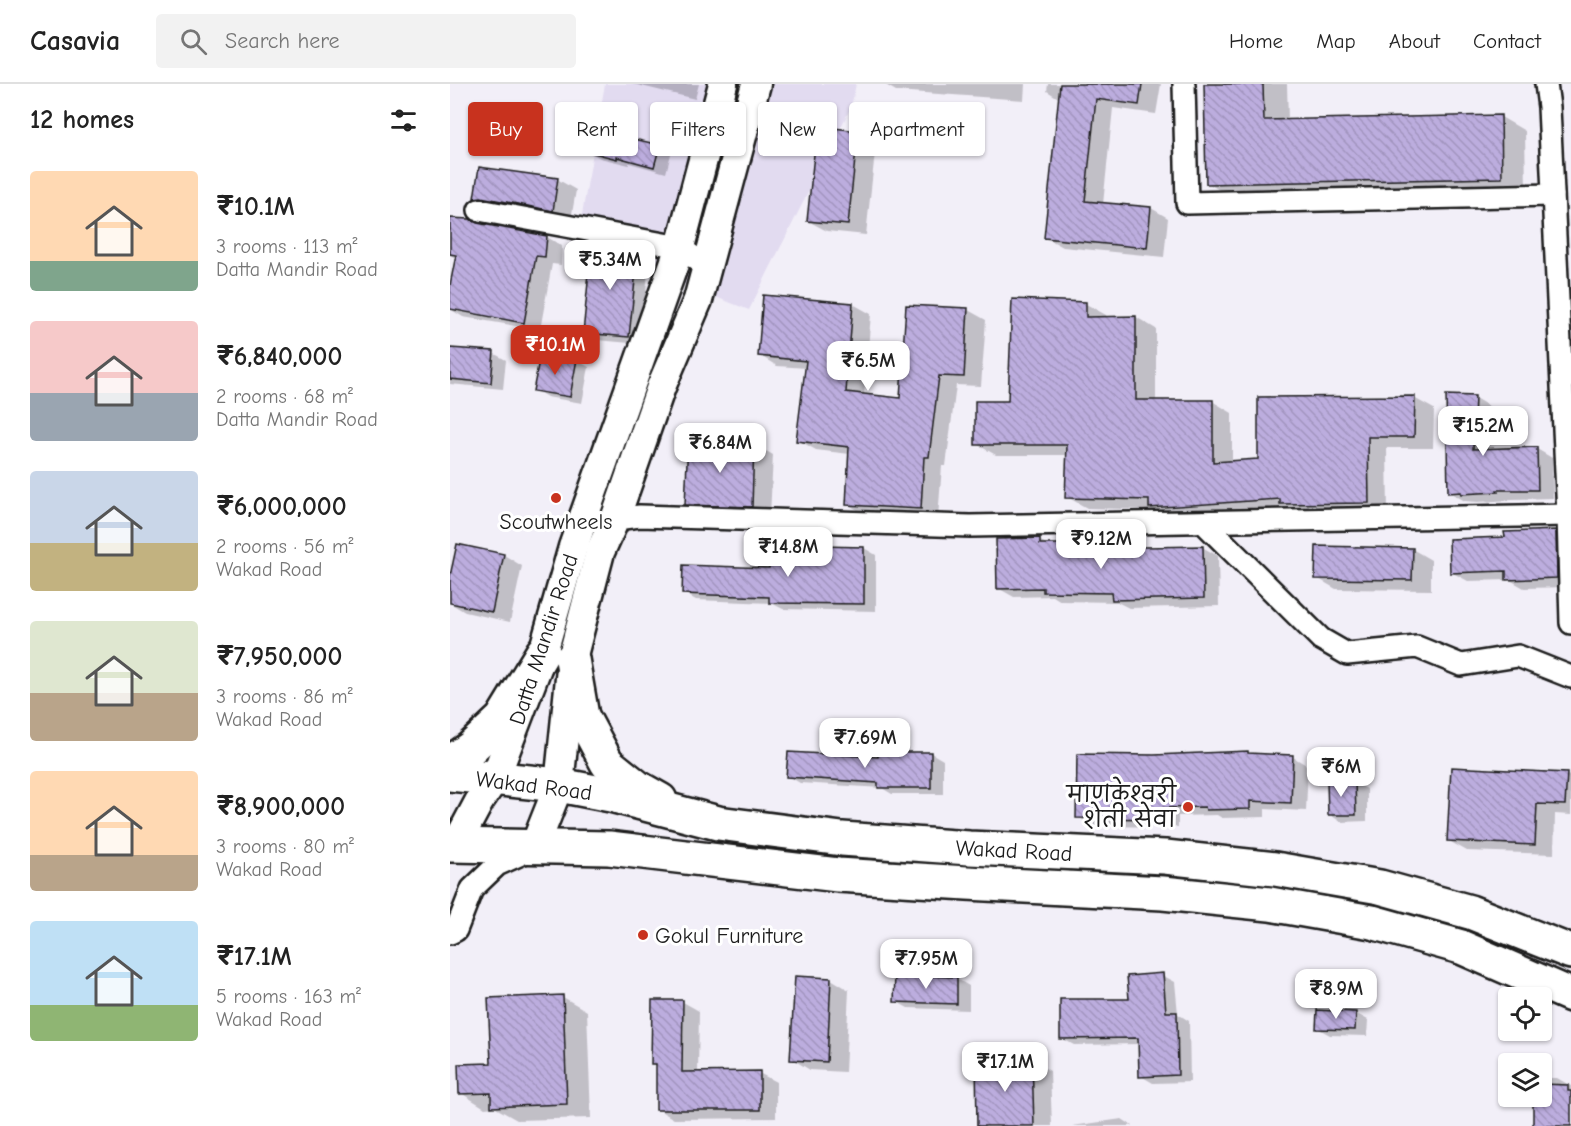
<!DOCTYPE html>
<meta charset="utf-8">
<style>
body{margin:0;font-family:"Comic Neue","Playpen Sans Deva",sans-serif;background:#f2f2f2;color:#222;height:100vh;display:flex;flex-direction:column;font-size:22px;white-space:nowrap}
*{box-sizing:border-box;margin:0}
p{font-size:20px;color:#767676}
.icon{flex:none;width:33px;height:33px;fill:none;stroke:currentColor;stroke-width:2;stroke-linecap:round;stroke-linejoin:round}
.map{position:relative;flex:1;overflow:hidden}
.sheet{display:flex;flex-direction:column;background:#fff;width:450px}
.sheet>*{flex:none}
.guide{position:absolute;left:18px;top:18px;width:570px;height:54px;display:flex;gap:12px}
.buttons{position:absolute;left:1048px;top:903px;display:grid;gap:12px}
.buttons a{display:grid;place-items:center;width:54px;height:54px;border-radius:6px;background:#fff;box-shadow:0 2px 4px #0004;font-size:30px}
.price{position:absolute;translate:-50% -51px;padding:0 14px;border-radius:12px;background:#fff;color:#222;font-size:20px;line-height:39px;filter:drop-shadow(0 2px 3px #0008)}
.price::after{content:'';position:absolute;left:50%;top:36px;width:18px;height:14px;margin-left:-9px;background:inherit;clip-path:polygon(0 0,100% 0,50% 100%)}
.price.active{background:#c8321e;color:#fff}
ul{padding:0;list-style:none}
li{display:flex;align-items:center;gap:18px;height:150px;padding:0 30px}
li span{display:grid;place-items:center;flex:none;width:168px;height:120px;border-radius:6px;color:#555}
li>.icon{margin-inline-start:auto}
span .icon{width:72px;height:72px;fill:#fffc;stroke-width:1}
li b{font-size:26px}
h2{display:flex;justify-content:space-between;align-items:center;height:72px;padding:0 30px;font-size:26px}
.chip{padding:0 21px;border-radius:6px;background:#fff;box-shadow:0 2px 4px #0004;font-size:21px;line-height:54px}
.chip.active{background:#c8321e;color:#fff}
header{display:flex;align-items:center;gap:36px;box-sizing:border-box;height:84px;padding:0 30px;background:#fff;border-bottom:2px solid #e0e0e0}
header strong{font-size:28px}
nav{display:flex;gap:33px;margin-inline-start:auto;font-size:21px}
.search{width:420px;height:54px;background:#f2f2f2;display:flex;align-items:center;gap:15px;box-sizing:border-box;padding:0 21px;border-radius:6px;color:#767676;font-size:22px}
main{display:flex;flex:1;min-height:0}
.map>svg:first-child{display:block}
.built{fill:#e2dbf0}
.shadow{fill:#0003}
.building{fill:url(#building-back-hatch);stroke:#1c1c1c;stroke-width:1.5}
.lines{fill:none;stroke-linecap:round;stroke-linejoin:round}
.minor-casing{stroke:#1c1c1c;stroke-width:26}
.secondary-casing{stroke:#1c1c1c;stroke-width:33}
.primary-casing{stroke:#1c1c1c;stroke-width:38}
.minor{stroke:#fff;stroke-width:21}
.secondary{stroke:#fff;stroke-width:28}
.primary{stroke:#fff;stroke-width:33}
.poi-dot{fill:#c8321e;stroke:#fff;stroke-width:2}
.labels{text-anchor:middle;stroke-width:6;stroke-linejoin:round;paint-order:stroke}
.poi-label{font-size:22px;fill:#1c1c1c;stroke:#fff}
.street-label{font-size:22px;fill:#1c1c1c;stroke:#fff}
</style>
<header>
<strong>Casavia</strong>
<div class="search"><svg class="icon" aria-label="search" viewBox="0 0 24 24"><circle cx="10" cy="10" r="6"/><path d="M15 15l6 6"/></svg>Search here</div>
<nav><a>Home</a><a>Map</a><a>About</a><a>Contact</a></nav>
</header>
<main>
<section class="sheet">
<h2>12 homes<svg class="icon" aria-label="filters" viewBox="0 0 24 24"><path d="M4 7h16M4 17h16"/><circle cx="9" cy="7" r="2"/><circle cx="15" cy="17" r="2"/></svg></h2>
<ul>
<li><span style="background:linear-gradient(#ffd9b3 75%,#7fa58c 0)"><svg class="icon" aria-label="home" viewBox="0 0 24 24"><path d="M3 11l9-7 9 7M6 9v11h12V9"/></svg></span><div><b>₹10.1M</b><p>3 rooms · 113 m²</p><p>Datta Mandir Road</p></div></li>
<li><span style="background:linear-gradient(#f6c9c9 60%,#9aa5b1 0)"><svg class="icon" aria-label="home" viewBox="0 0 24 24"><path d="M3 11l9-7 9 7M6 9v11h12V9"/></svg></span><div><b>₹6,840,000</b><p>2 rooms · 68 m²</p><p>Datta Mandir Road</p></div></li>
<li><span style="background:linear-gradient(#c9d6e8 60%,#c2b280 0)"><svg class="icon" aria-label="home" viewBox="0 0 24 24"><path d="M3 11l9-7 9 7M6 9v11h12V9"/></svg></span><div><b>₹6,000,000</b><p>2 rooms · 56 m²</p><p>Wakad Road</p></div></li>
<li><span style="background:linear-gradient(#dfe7d0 60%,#b9a48a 0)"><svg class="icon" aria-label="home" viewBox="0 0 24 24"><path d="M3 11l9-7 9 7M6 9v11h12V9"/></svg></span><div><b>₹7,950,000</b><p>3 rooms · 86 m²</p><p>Wakad Road</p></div></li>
<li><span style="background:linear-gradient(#ffd9b3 70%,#b9a48a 0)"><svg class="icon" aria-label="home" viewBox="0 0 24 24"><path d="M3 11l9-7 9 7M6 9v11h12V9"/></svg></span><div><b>₹8,900,000</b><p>3 rooms · 80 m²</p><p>Wakad Road</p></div></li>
<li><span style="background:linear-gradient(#bfe0f5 70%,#8fb573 0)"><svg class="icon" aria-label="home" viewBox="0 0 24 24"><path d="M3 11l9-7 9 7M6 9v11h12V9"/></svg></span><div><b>₹17.1M</b><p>5 rooms · 163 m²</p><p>Wakad Road</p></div></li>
</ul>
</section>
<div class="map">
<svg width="1121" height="1042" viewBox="0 0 1121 1042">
<defs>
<pattern id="building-back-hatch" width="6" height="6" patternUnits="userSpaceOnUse" patternTransform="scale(1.5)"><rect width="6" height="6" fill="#bcadde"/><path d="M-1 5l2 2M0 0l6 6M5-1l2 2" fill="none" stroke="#a194be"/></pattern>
</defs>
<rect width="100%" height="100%" fill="#f2eff8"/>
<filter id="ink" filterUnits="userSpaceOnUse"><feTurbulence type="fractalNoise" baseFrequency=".0167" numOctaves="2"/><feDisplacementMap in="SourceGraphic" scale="12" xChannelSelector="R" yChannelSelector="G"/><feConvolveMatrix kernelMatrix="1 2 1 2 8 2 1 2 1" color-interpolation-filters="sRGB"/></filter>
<g filter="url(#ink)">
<polygon class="built" points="155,0 406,0 401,23 299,226 127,159"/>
<g class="shadow">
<polygon points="183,0 249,0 245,15"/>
<polygon points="434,0 575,0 574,16 446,7"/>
<polygon points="598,0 711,0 706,30 663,24 653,120 701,124 718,134 714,173 613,163 595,153 610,15 597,7"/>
<polygon points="755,0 837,0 838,37 1051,33 1075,47 1076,107 782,113 757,99"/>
<polygon points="407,48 426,59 416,151 377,147 358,137"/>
<polygon points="209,63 221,70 216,89 179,79 179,81 150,74 137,67"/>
<polygon points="107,95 126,106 121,136 44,124 26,113"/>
<polygon points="0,135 97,153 112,162 111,181 102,180 90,246 13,233 0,225 0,209 6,174 0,171"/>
<polygon points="187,170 199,177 191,260 147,256 135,249"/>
<polygon points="564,217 636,220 656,231 656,234 686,233 706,245 706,318 762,317 782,329 782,378 810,376 964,314 984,325 983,364 937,364 938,429 720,435 706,426 637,424 617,413 618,371 546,371 526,360 559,318"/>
<polygon points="403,220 421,230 414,311 452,316 518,226 536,236 531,302 506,301 496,382 492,382 488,434 415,430 397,420 400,370 366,366 348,356 357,284 327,282 309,271"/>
<polygon points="0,265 43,269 56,276 53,305 0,300"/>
<polygon points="126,276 139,283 132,319 97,313 85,306"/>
<polygon points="1025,314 1040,323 1038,366 1087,365 1102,374 1103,414 1062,415 1062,416 1028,418 1015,417 999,408"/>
<polygon points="239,357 304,360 323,371 320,432 255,430 237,420"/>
<polygon points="1105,447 1121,456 1121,503 1074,504 1060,496 1018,497 1001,488 1056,454"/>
<polygon points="589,456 598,461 638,461 645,465 752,463 768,472 769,522 679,524 667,518 611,517 603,512 564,513 548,504"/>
<polygon points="414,464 426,471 426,527 333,525 321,519 246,516 233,509 371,471"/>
<polygon points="962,465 981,476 981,506 886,505 867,494"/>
<polygon points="54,471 72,482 60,538 15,528 0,519 0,500"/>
<polygon points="798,668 802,671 843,673 858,682 856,727 815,725 815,733 772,734 767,731 728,732 728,743 643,742 628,733 704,673"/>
<polygon points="481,669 493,676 493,710 442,710 432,704 350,699 338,692 429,674"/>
<polygon points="1116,690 1121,693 1121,731 1105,730 1104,770 1017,767 999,757"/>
<polygon points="904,698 917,705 917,737 891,738 879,730"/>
<polygon points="712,891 725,898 728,930 739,937 740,998 703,999 691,992 690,960 624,961 611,954 681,916"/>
<polygon points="446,893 507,895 519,902 519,926 458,924 445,917"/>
<polygon points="381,895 399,906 395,988 360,986 342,975"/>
<polygon points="113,913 137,927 141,1034 67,1036 44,1023 35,1024 11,1009"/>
<polygon points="203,917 233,918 249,927 248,989 309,989 326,998 326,1034 224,1035 207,1025 207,982 202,979"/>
<polygon points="905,929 918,936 917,952 880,951 867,944"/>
<polygon points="581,976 600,987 602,1042 529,1042"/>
<polygon points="1092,994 1107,994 1121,1002 1121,1042 1084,1042 1092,1012"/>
<polygon points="672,1035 683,1042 622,1042"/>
</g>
<g class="building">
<polygon points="610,0 692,0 689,21 646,15 635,117 701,123 697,164 594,154"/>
<polygon points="754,0 813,0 814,36 1051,31 1052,94 756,100"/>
<polygon points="367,42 408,47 398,141 357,137"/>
<polygon points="141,45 210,61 204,83 167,73 167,75 136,67"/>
<polygon points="29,83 108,94 103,127 31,113 24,114"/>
<polygon points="0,134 20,135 27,139 97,152 95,173 86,172 74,239 0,225 0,201 6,171 0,170"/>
<polygon points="142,160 188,168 179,253 133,249 138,198 137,198"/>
<polygon points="313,211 403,219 396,308 450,314 456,221 518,224 514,293 489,292 479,373 474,373 471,425 396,421 399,363 346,357 356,277 308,272"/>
<polygon points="562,215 636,218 636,233 686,232 686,316 763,316 763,378 808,375 808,313 965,312 964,353 918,353 919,419 830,420 830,415 699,424 699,416 615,414 617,361 525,361 525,317 558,317"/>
<polygon points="0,264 44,267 41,299 0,295"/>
<polygon points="90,271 127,275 120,313 83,307"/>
<polygon points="996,311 1025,312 1023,365 1087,363 1088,406 1047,406 1048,408 1011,410 1011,408 998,409"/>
<polygon points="238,356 304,359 302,423 235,421"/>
<polygon points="1106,446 1107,494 1056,496 1056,487 1000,489 999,455 1055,453 1054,448"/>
<polygon points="590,454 590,460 638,460 638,464 753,462 754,514 662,516 661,509 593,508 593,504 547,505 546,455"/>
<polygon points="7,460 54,470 42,528 0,519 0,492"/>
<polygon points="369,462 414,463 414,520 319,519 319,513 232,510 233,481 319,484 319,470 369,470"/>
<polygon points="866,462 963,464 962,496 865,495"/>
<polygon points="798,667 798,669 843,671 841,719 800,717 800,725 756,726 755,723 713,724 713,735 626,734 627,670 704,671"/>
<polygon points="338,668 428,673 428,668 481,668 481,704 428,704 428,699 336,693"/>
<polygon points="1001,683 1117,689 1115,721 1087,720 1085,761 997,757"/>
<polygon points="877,697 905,697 906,731 878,731"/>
<polygon points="713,889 716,928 727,928 728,991 689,993 688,954 610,955 610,915 679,915 677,892"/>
<polygon points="445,891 507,893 507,920 444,918"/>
<polygon points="345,892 381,894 377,978 340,976"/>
<polygon points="113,911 117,1020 41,1023 41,1009 9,1010 8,980 41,979 38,914"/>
<polygon points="202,916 233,916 232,988 310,987 310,1026 206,1026 206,980 201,980"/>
<polygon points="867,926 906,928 905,946 866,945"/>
<polygon points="582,974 584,1042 527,1042 526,976"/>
<polygon points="1092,1000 1118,1001 1118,1007 1121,1007 1121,1042 1083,1042 1083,1012 1092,1012"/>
</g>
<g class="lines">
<g class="minor-casing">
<g id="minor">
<polyline points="734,0 737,119 1103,111"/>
<polyline points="1096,0 1099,23 1118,431 1121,539"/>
<polyline points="29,126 230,163 258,184"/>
<polyline points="165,435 190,432 520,442 1118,431"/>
<polyline points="753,438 871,555 897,570 967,563 1011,581 1068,572 1121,593"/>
<polyline points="0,849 6,846 22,805 47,781 78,767"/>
</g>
</g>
<g class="secondary-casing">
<g id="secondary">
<polyline points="6,761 30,716 45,694 93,568 123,463 230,163 273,0"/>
<polyline points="84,764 109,701 122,575 150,468 165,435 211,303 248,216 306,0"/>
</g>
</g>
<g class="primary-casing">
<g id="primary">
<polyline points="122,575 132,632 157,679 187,703 210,716"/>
<polyline points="0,679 21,664 52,635 93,568"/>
<polyline points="0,690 109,701 161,711 268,739 392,755 519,764 715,773 825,785 930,803 1020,828 1121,868"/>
<polyline points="0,761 159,764 388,791 517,799 713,809 820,820 922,838 1011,863 1121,911"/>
</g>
</g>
<use href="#minor" class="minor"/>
<use href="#secondary" class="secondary"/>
<use href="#primary" class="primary"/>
</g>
</g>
<g class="poi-dot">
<circle cx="106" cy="414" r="6"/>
<circle cx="738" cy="723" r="6"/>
<circle cx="193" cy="851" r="6"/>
</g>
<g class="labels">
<g class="poi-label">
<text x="106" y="445">Scoutwheels</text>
<text x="726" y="718" text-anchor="end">माणकेश्वरी<tspan x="726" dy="25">शेती सेवा</tspan></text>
<text x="205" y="859" text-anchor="start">Gokul Furniture</text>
</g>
<g class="street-label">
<text transform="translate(93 555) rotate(-72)" y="8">Datta Mandir Road</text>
<text transform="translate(84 701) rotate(7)" y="8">Wakad Road</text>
<text transform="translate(564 766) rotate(3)" y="8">Wakad Road</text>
</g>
</g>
</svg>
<div class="buttons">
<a><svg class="icon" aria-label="locate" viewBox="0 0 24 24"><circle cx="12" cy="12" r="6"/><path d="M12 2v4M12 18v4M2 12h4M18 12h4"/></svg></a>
<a><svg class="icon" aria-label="layers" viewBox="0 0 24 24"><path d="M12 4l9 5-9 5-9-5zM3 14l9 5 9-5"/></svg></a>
</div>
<b class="price" style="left:160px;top:207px">₹5.34M</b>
<b class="price active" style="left:105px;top:292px">₹10.1M</b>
<b class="price" style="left:418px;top:308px">₹6.5M</b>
<b class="price" style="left:1033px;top:373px">₹15.2M</b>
<b class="price" style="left:270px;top:390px">₹6.84M</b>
<b class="price" style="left:651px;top:486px">₹9.12M</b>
<b class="price" style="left:338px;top:494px">₹14.8M</b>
<b class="price" style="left:415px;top:685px">₹7.69M</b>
<b class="price" style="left:891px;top:714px">₹6M</b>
<b class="price" style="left:476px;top:906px">₹7.95M</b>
<b class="price" style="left:886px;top:936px">₹8.9M</b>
<b class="price" style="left:555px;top:1009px">₹17.1M</b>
<div class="guide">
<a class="chip active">Buy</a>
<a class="chip">Rent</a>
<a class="chip">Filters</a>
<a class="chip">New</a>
<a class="chip">Apartment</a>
</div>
</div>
</main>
